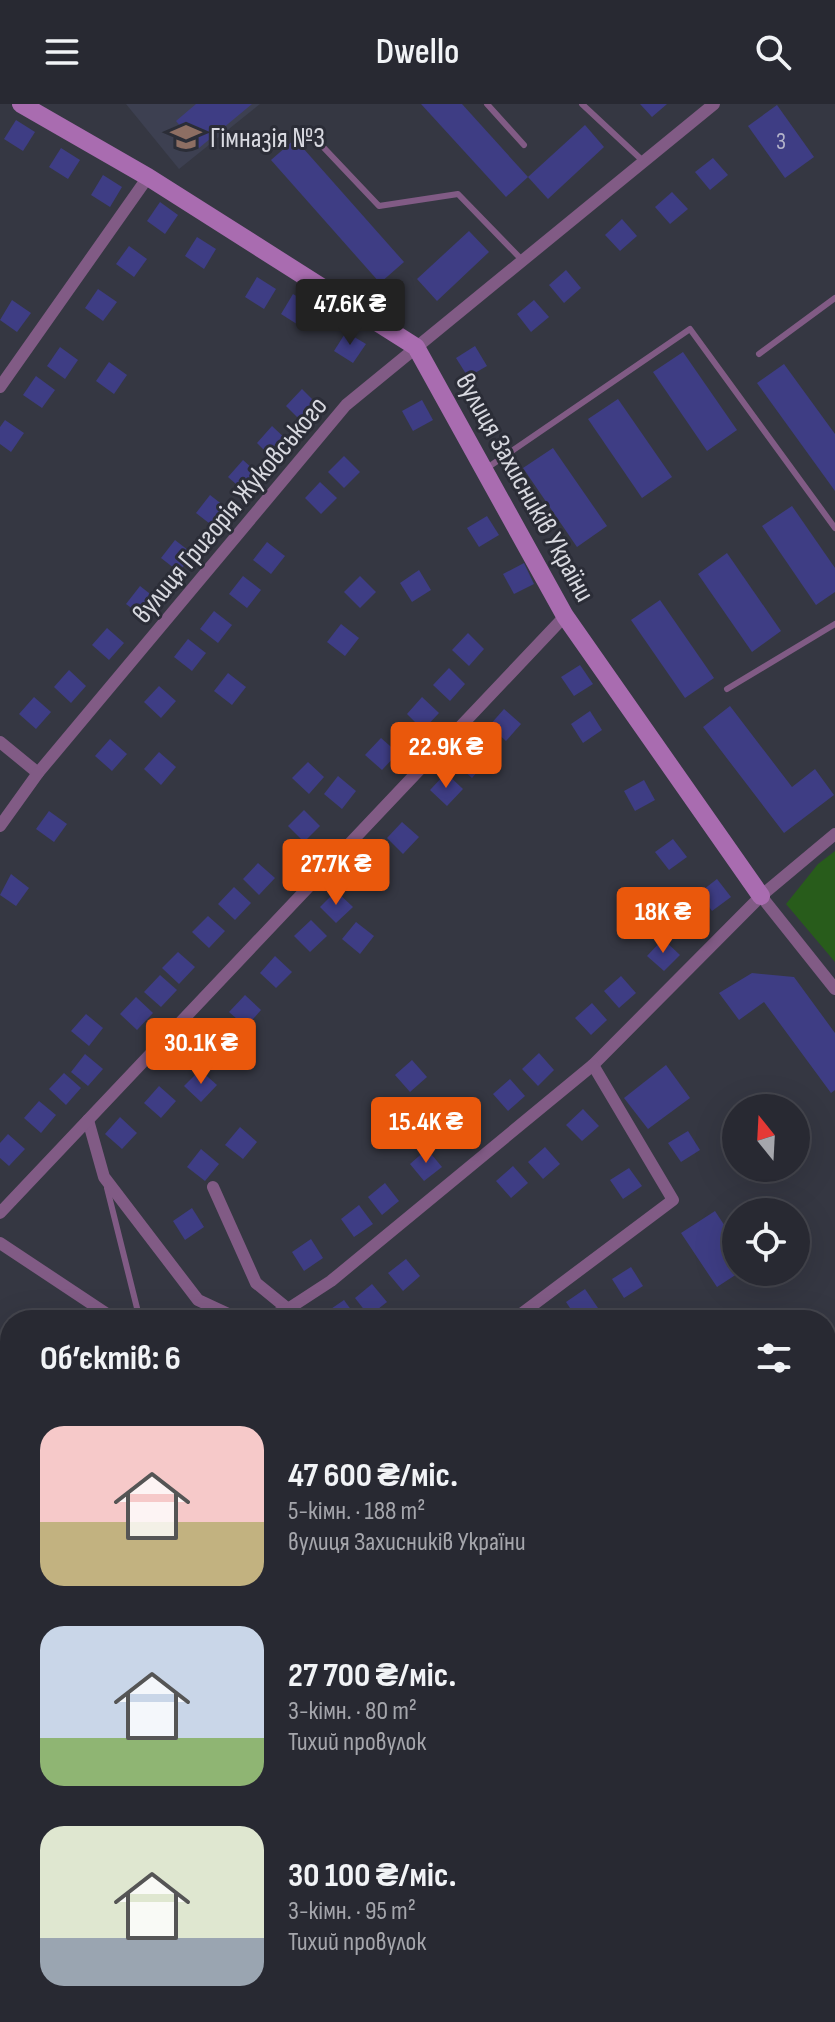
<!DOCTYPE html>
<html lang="uk">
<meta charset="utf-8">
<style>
body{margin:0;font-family:"Sofia Sans Condensed",sans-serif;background:#30313a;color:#f1f3f6;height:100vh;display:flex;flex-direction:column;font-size:30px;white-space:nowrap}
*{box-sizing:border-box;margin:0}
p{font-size:26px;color:#a5a6ac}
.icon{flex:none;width:44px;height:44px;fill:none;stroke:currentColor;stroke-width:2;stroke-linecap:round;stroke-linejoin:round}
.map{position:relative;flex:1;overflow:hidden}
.drawer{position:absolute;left:0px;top:1206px;width:836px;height:712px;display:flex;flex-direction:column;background:#282932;border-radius:32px 32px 0 0;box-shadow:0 8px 32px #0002,0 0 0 2px #44454d}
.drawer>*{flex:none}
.needle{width:52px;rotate:342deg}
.controls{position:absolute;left:722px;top:990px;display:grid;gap:16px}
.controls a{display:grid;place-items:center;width:88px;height:88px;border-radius:50%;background:#282932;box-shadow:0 8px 32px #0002,0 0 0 2px #44454d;font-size:40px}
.price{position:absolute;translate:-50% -68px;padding:0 18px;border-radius:8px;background:#ea580c;color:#fff;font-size:26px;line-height:52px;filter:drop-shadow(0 2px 4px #0008)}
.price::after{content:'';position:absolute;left:50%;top:48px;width:24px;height:18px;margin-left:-12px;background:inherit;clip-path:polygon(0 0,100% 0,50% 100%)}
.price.active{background:#222;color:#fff}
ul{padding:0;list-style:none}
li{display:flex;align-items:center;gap:24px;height:200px;padding:0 40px}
li span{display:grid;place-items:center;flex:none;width:224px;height:160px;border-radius:24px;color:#555}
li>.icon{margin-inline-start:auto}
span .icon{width:96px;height:96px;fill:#fffc;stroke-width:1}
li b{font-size:34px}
h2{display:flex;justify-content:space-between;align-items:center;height:96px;padding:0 40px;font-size:34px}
header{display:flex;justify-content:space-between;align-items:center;height:104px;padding:0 40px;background:#282932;font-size:36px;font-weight:600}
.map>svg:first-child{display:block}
.industrial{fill:#403d4e}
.built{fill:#3d4051}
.green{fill:#285c1b}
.building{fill:#3e3d84}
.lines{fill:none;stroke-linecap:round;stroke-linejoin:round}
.lane{stroke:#815b85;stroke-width:6}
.street{stroke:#815b85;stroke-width:12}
.secondary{stroke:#a96cb0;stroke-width:18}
.labels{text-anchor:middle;stroke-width:6;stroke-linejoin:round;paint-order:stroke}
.number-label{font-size:24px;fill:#b2b2c9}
.poi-label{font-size:28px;fill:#d8d9e0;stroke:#2b2d37;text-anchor:start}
.street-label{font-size:28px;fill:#d8d9e0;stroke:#2b2d37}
</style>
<header><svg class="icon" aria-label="menu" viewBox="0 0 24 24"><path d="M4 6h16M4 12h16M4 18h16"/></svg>Dwello<svg class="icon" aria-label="search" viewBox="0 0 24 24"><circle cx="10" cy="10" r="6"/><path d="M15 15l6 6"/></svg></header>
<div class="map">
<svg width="835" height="1918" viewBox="0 0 835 1918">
<rect width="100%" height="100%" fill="#353742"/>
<polygon class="industrial" points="835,1369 835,1918 0,1918 0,1675 10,1671 10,1908 826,1908 826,1372"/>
<polygon class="built" points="126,0 260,0 179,65"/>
<g class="green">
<polygon points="835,747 835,858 786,800 818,760"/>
<polygon points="0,1428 10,1429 10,1560 0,1562"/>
<polygon points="477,1908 553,1908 559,1918 480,1918"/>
</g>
<g class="building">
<polygon points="196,0 252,0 199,44 176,17"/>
<polygon points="421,0 462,0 528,73 506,93"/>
<polygon points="640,0 667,0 652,13"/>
<polygon points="777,1 814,53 785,74 748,22"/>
<polygon points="16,16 35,28 23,47 4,35"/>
<polygon points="585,21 604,43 548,95 528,73"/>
<polygon points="295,35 404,158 380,179 271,56"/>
<polygon points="61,44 80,56 68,75 49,63"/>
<polygon points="713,54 728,71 710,86 695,68"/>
<polygon points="103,71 122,83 110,103 91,91"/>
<polygon points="672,88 688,105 670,120 655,103"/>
<polygon points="160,98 178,111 165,130 147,117"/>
<polygon points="622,115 637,132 620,147 605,131"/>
<polygon points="469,127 489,148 437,197 417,175"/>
<polygon points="197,133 216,145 204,165 185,152"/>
<polygon points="129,142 147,155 134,173 116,160"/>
<polygon points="566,166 581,184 564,199 549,181"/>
<polygon points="257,173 276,185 264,205 245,193"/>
<polygon points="98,185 117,198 103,217 85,204"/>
<polygon points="293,190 313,202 300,222 281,210"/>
<polygon points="12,196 31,209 17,228 0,216"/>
<polygon points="534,196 549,213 531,228 517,210"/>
<polygon points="346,228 366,240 353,259 334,247"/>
<polygon points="475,242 487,262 468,273 456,254"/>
<polygon points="60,243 78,256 65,275 47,262"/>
<polygon points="683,248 737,326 707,347 653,268"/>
<polygon points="109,258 127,271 114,290 96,277"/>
<polygon points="784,260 835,330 835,387 757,279"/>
<polygon points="36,272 55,286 42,304 23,291"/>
<polygon points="302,285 318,301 302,318 286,302"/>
<polygon points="618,295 672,373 642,394 588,315"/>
<polygon points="422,296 433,316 413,327 402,307"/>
<polygon points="5,316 24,329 11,348 0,340 0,323"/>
<polygon points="272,322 289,338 273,355 257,339"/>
<polygon points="553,344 607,422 577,443 523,364"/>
<polygon points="344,352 360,368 344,384 328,368"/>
<polygon points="243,356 260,371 245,388 228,373"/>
<polygon points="320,378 337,394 321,410 305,394"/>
<polygon points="210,391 228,405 214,423 196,409"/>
<polygon points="792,402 835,464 835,488 816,501 762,422"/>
<polygon points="487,412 499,431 479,443 467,424"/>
<polygon points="175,436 193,450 179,468 161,454"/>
<polygon points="267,438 285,452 271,470 253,456"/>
<polygon points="727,449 781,527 752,548 698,470"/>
<polygon points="524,459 534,480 514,490 503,470"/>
<polygon points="419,466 431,486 412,498 400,479"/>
<polygon points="243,472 261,486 247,504 229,490"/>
<polygon points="360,472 376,488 360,504 344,488"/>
<polygon points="140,482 158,496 145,514 126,500"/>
<polygon points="660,496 714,574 685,594 631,516"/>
<polygon points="214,507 232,521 218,539 200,525"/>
<polygon points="341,520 359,534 345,552 327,538"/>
<polygon points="107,524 124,539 109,556 92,541"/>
<polygon points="468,529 484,545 469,562 452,546"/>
<polygon points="188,535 206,549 192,567 174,553"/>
<polygon points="580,561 593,580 574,592 561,573"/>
<polygon points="449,564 465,580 450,597 433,581"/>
<polygon points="69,566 86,582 71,599 54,583"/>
<polygon points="228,569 246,583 232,601 214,587"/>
<polygon points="159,582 176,597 161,614 144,598"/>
<polygon points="34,593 51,608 36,625 19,610"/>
<polygon points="422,593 439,609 423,626 407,610"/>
<polygon points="730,602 792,683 815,665 834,691 784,729 703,623"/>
<polygon points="504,605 521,620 506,637 489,622"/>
<polygon points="590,607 602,626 583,639 571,620"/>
<polygon points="381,634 398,649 382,666 365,651"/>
<polygon points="110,635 127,650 112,667 95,652"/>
<polygon points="470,642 487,657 472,674 455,659"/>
<polygon points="159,648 176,663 161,681 144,665"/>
<polygon points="308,658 324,673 309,690 292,674"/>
<polygon points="446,669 463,685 447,702 430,686"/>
<polygon points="338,672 356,687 342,705 324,690"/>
<polygon points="644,676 655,696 635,707 624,687"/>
<polygon points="304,706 320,722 304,738 288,722"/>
<polygon points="49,707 67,720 54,738 36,725"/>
<polygon points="402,718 419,733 403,750 387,734"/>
<polygon points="673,735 687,753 669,766 655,748"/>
<polygon points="371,755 389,769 374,787 357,773"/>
<polygon points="258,759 275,774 259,791 243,775"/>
<polygon points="11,770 29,784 16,802 0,791"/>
<polygon points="717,775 731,793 712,807 699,789"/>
<polygon points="234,783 251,799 235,816 218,800"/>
<polygon points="336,787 353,803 336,819 320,803"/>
<polygon points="208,812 225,827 209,844 192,828"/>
<polygon points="311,816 327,832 310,848 294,832"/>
<polygon points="356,818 374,832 360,850 342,835"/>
<polygon points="663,835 680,851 664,867 647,852"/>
<polygon points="178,848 195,863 179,880 162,864"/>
<polygon points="275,852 292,868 276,884 260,869"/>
<polygon points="752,869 794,873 835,929 835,986 831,989 764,898 739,916 719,889"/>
<polygon points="160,871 177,886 161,903 144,888"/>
<polygon points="621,872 636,889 619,904 604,887"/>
<polygon points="245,891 261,906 246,923 229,908"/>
<polygon points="136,893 153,909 137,926 120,910"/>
<polygon points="592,899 607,916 591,931 575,914"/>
<polygon points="86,910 103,924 89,942 71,927"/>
<polygon points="214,923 231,938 216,955 199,940"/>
<polygon points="539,949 554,966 538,982 522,965"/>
<polygon points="85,950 103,965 88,982 71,968"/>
<polygon points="412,956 427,973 410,988 395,971"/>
<polygon points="666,961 690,994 648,1025 624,994"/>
<polygon points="200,966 217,981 201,998 184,982"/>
<polygon points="64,969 81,984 66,1001 49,985"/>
<polygon points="510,975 525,992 508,1007 493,990"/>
<polygon points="159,982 176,997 161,1014 144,999"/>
<polygon points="39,997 56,1011 41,1029 24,1014"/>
<polygon points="583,1005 599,1022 582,1037 566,1021"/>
<polygon points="120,1013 137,1029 122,1045 105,1030"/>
<polygon points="240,1023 257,1038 243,1055 225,1041"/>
<polygon points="688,1027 700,1046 681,1058 668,1039"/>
<polygon points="8,1030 25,1045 9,1062 0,1054 0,1039"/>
<polygon points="545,1043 560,1060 543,1075 528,1058"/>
<polygon points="201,1045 219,1060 205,1077 187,1063"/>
<polygon points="427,1045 442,1063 424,1077 410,1060"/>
<polygon points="513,1062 528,1079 511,1094 496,1077"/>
<polygon points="629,1064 642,1082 623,1095 610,1076"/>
<polygon points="385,1079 399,1097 382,1111 368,1093"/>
<polygon points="359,1101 373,1120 354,1133 341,1115"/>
<polygon points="192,1104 204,1123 185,1136 173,1117"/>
<polygon points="715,1107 736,1139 736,1168 740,1168 717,1183 681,1129"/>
<polygon points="311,1135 323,1154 304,1167 292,1148"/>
<polygon points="406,1155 420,1172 403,1187 388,1169"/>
<polygon points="631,1163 643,1182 624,1194 612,1175"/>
<polygon points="372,1180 387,1198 369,1212 355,1194"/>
<polygon points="585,1185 598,1204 578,1216 566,1198"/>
<polygon points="344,1196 357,1214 330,1216 325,1209"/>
<polygon points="10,1775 10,1908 107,1908 110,1918 0,1918 0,1778"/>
<polygon points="377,1908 445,1908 448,1918 380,1918"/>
</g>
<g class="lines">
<g class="lane">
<polyline points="487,0 524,41"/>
<polyline points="582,0 643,57"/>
<polyline points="307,26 379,102 458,90 523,157"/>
<polyline points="759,250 835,194"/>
<polyline points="487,364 690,225 835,424"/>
<polyline points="727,585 835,520"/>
<polyline points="107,1084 140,1216"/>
</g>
<g class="street">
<polyline points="0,283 148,73"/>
<polyline points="0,638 38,669"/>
<polyline points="0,722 38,669 346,301 714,0"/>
<polyline points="761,792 835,885"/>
<polyline points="88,1016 104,1073 198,1196 241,1216"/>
<polyline points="213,1083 256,1179 288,1205"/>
<polyline points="0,1109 565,512"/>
<polyline points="0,1139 116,1216"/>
<polyline points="261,1216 288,1205 331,1177 593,961 761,792 835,730"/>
<polyline points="513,1216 673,1096 593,961"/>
<polyline points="0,1386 10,1382"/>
</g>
<polyline class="secondary" points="21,0 148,73 416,243 565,512 761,792"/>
</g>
<defs>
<g id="school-bare" transform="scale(2.4)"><path d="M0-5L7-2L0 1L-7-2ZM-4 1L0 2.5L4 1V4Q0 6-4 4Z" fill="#8d6e63" stroke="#2b2d37" stroke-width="2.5" paint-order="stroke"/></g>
</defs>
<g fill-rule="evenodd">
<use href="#school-bare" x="186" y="33"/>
</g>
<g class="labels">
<g class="number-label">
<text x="781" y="45">3</text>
</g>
<g class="poi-label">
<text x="210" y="43">Гімназія №3</text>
</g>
<g class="street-label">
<text transform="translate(526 383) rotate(61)" y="10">вулиця Захисників України</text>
<text transform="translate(229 405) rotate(-50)" y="10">вулиця Григорія Жуковського</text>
</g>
</g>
</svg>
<div class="controls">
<a><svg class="needle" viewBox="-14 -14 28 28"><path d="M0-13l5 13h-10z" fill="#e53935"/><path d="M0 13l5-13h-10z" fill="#a5a6ac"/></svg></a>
<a><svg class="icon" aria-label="locate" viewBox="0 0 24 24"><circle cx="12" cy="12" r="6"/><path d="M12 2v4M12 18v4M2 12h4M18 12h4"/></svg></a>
</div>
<b class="price active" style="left:350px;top:243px">47.6K ₴</b>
<b class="price" style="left:446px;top:686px">22.9K ₴</b>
<b class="price" style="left:336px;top:803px">27.7K ₴</b>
<b class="price" style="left:663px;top:851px">18K ₴</b>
<b class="price" style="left:201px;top:982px">30.1K ₴</b>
<b class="price" style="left:426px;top:1061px">15.4K ₴</b>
<section class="drawer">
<h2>Об’єктів: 6<svg class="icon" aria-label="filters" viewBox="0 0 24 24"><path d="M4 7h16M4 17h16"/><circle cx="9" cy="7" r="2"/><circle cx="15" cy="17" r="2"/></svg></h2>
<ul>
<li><span style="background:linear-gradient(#f6c9c9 60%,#c2b280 0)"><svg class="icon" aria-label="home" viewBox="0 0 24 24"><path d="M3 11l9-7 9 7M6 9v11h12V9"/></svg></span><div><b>47 600 ₴/міс.</b><p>5-кімн. · 188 m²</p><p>вулиця Захисників України</p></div></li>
<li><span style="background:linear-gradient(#c9d6e8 70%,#8fb573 0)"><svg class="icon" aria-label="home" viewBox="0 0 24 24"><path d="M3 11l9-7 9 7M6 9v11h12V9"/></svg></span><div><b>27 700 ₴/міс.</b><p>3-кімн. · 80 m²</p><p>Тихий провулок</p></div></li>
<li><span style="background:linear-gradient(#dfe7d0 70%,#9aa5b1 0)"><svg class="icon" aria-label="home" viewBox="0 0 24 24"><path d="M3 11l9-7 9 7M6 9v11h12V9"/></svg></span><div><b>30 100 ₴/міс.</b><p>3-кімн. · 95 m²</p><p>Тихий провулок</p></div></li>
</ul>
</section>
</div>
